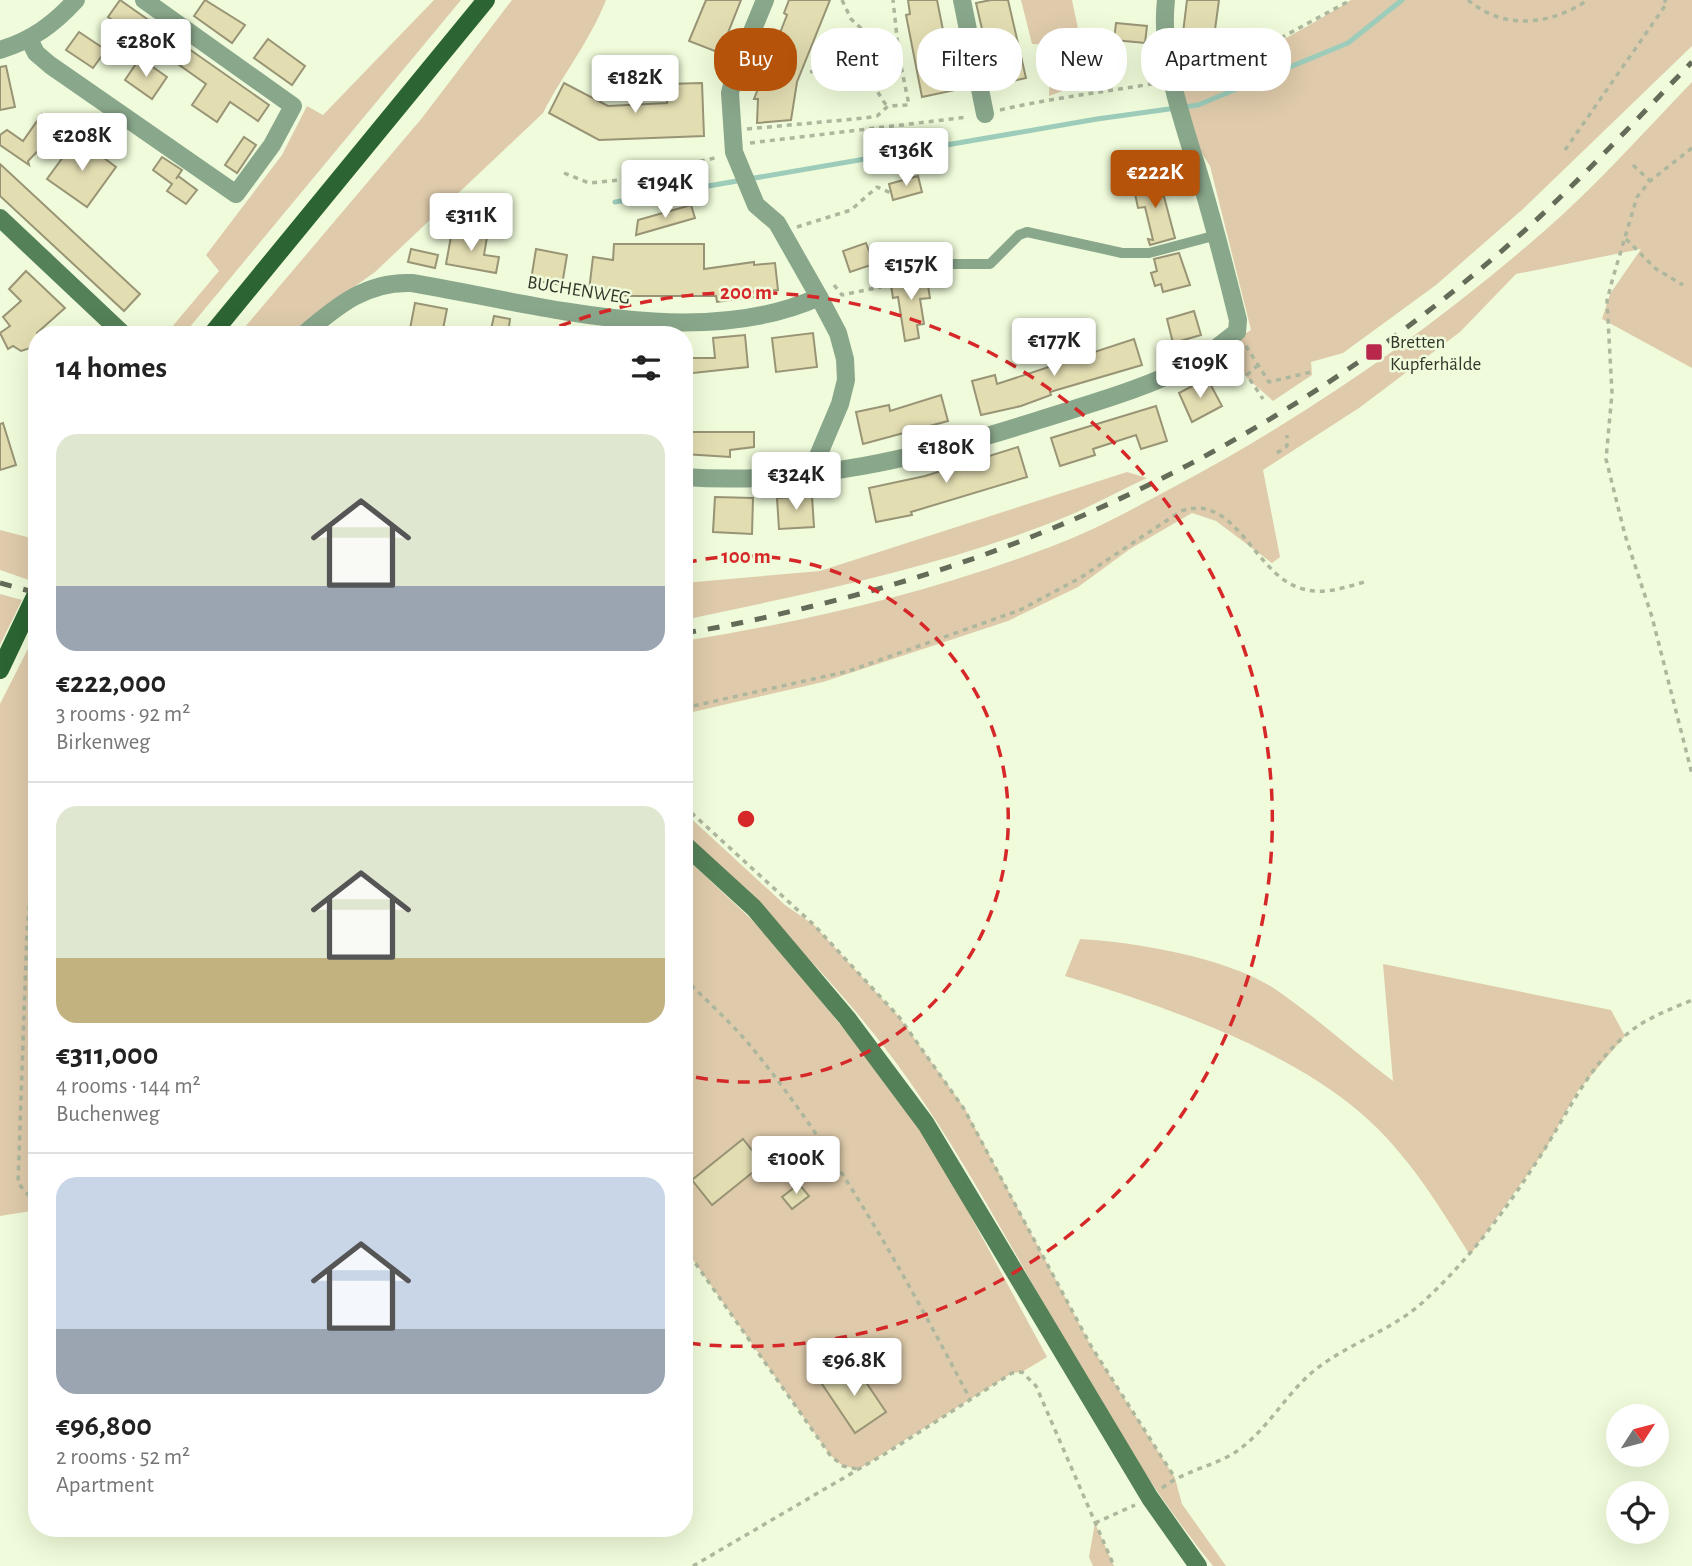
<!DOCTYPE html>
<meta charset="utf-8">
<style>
body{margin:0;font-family:"Alegreya Sans",sans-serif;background:#f6f6f6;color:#222;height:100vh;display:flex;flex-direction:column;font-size:26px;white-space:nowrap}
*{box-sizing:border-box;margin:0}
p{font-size:23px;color:#767676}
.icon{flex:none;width:38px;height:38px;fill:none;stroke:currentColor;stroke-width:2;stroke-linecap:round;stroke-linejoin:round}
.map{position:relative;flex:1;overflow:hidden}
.drawer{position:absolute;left:28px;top:326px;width:665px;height:1211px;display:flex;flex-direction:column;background:#fff;border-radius:28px;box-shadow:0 7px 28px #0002}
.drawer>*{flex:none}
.banner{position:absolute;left:714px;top:28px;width:665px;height:63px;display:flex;gap:14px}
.needle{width:46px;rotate:54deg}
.buttons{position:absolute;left:1606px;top:1404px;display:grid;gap:14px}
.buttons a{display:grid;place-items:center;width:63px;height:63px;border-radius:50%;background:#fff;box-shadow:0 7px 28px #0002;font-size:35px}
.price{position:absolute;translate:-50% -60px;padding:0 16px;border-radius:7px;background:#fff;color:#222;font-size:23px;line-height:46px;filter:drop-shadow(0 2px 4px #0008)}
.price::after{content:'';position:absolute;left:50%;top:42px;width:21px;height:16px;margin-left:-10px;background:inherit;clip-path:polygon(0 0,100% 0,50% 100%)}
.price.selected{background:#b45309;color:#fff}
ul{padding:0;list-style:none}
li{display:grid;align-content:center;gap:14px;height:371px;padding:0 28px}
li+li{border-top:2px solid #e0e0e0}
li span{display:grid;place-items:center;height:217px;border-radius:21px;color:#555}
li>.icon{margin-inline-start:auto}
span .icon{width:126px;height:126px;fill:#fffc;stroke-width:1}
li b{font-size:30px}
h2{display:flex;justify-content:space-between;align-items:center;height:84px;padding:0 28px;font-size:30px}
.tag{padding:0 24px;border-radius:28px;background:#fff;box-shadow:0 7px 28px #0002;font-size:24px;line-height:63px}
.tag.selected{background:#b45309;color:#fff}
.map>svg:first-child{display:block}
.green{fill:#dfcbab}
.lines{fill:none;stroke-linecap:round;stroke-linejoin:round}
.stream{stroke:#9dcdba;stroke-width:5}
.building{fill:#e3deb2;stroke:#989475;stroke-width:2}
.path{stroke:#adb79d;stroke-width:3.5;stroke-dasharray:5 5;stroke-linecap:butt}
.lane{stroke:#89a78b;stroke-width:10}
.street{stroke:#89a78b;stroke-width:18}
.secondary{stroke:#548158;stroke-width:18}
.primary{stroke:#2c6533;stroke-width:18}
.rail{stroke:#646b58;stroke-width:5;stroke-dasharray:12 12;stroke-linecap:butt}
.ring{fill:none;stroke:#d62828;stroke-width:3.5;stroke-dasharray:12 9}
.poi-dot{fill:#b9284b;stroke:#effbda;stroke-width:2.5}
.labels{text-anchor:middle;stroke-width:5;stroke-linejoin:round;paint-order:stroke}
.street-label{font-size:19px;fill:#32372a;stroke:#effbda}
.poi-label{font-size:19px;fill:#32372a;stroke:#effbda;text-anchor:start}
.centre{fill:#d62828;stroke:#effbda;stroke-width:3.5}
.ring-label{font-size:21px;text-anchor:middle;font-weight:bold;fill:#d62828;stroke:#effbda;stroke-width:5;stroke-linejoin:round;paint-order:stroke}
</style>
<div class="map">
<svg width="1692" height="1566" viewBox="0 0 1692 1566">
<rect width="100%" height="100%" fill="#effbda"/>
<g class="green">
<polygon points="434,0 461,0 184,334 166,334 219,271 206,255 282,155 307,106 323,115"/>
<path d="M512 0H606C590 41 563 74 543 113L375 272 295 329 292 334H239L422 118Z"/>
<polygon points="1021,0 1072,0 1089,81 1049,96 1051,45 1032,44"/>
<path d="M1351 0H1692V46L1523 209 1436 285 1343 353 1311 362 1312 375 1273 401 1247 378 1228 344 1251 330 1210 166 1184 124 1173 80C1235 70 1298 33 1351 0Z"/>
<path d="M1692 82V368L1602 319 1610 294 1641 249 1516 274 1460 332 1359 408 1263 470 1280 557 1272 563 1216 521 1192 513 1130 549 1078 587 1008 621 823 682 684 714V641C809 621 932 592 1050 547 1096 530 1140 505 1183 482 1311 413 1432 329 1542 233 1595 187 1643 133 1692 82Z"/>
<path d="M1127 472 1147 478C1123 489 1099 502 1075 513 951 565 815 592 684 620V583L820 571Z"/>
<polygon points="37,527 37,565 29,580 0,570 0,530 31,538"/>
<polygon points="0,594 22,600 0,645"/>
<polygon points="37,631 37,1210 0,1216 0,704"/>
<path d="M684 812 785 905 814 925 899 1017 965 1109 1091 1346 1175 1478 1182 1504 1226 1566H1213C1099 1426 1026 1257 927 1107 860 1004 772 919 684 834Z"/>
<polygon points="684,856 770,937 875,1068 938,1156 1047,1357 1022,1372 1012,1373 859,1469 843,1466 830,1455 684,1247"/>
<path d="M1080 939C1136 942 1228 958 1275 989 1316 1017 1353 1051 1393 1081L1383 964 1611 1010 1625 1036 1577 1092 1545 1150 1470 1255C1439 1206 1408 1154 1363 1115 1287 1048 1161 1005 1065 976Z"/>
<polygon points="1095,1523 1114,1566 1093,1566 1089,1557"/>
</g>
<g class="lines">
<polyline class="stream" points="615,202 1097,119 1198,105 1348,43 1402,0"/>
</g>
<g class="building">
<polygon points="120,0 157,26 144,43 108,17"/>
<polygon points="205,0 245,25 232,43 194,16"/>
<polygon points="706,0 741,0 720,53 689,41"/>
<polygon points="789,0 830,0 797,82 791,120 757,123 758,99 754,99 787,15 784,13"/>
<polygon points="908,0 937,0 955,90 922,97 906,15 910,14"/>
<polygon points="991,0 1008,0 1026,78 995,85 976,3"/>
<polygon points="1187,0 1219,0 1214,37 1183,33"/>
<polygon points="1116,23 1147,26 1145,43 1114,40"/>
<polygon points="79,32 106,50 93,68 66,50"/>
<polygon points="268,39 305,66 292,85 254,58"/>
<polygon points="179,42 269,105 258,121 230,102 217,122 192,105 206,84 168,57"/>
<polygon points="140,58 167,77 152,99 125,80"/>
<polygon points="6,66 15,107 0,110 0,67"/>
<polygon points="564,83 608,106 667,103 666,84 702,83 704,136 599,140 549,113"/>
<polygon points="42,114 61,127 28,161 29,165 0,145 0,135 7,130 23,141"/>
<polygon points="244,137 256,145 237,173 225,165"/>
<polygon points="77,138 116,167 87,207 47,179"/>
<polygon points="162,157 182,170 176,179 178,176 197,190 186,204 167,191 172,184 153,170"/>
<polygon points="0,164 140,294 124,311 0,196"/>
<polygon points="918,176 922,192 893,200 889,184"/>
<polygon points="1159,178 1175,238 1150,245 1148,239 1153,240 1145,207 1138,208 1133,184"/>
<polygon points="691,205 695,218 636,235 638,220"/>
<polygon points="452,231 487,237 484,255 499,257 496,273 446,264"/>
<polygon points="866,243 874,264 850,272 843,251"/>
<polygon points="614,244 704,244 704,269 754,262 754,265 775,263 778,290 767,291 768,295 717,302 716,296 630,296 589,291 593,257 613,260"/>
<polygon points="411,249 438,255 435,268 408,262"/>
<polygon points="536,249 567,255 562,285 531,280"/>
<polygon points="1179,253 1190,285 1163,292 1161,284 1155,286 1151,273 1157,271 1154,259"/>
<polygon points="26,271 65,308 37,333 37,346 21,351 13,346 8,349 0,333 10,326 3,317 21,301 9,289"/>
<polygon points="926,273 930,298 920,299 924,324 917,325 919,338 905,341 898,297 893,298 890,279"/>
<polygon points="415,303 447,309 442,334 409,334"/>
<polygon points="1194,311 1201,335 1173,343 1167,319"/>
<polygon points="494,316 510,319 508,334 490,334"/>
<polygon points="813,333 817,367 776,372 772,338"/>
<polygon points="745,335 748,367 684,374 684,358 715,358 713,338"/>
<polygon points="1134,339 1142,365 1050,392 1051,395 1021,406 981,415 972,381 995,375 997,384"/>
<polygon points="1207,378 1222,406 1192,422 1179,393"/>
<polygon points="941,395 948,421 863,444 856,412 889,405 890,411"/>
<polygon points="1156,406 1167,441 1141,449 1136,435 1093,449 1095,455 1060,466 1051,438"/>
<polygon points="3,423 16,465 0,470 0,424"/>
<polygon points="684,432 754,432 754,447 730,450 730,457 684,454"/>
<polygon points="1018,447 1027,477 911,512 912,515 876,522 869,488 925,476"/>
<polygon points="812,496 814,527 779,529 777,498"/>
<polygon points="715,497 753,498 752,534 713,532"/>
<polygon points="743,1139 763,1164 712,1205 692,1180"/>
<polygon points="799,1184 809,1196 792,1209 782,1197"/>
<polygon points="853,1363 886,1412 855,1433 822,1384"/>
</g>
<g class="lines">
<g class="path">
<path d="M842 0 851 19 877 43C877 53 872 54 868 62 864 70 881 99 887 106"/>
<path d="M1468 0C1505 31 1550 25 1588 0"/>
<polyline points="873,56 902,72"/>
<polyline points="810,72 858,61 867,62"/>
<polyline points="1189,77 1251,54 1351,0"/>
<path d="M1000 110C1052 98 1104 92 1157 83"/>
<polyline points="747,129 865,118 877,116 888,106 909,105 899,56 893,0"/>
<polyline points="750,143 968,117"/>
<polyline points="1692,148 1650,181 1637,197 1612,281 1607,301 1612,393 1606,459 1625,535 1652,617 1692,774"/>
<polyline points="1565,150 1667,3 1664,0"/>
<polyline points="1633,165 1650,181"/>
<polyline points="564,173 589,183 619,180 719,157"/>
<polyline points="797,227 851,210 877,187 891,193"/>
<polyline points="1626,239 1656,269 1683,285"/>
<polyline points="834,285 842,295 881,287"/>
<polyline points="1246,346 1269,382 1311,372"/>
<polyline points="1258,365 1247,375 1263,399"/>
<polyline points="1277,453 1287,446 1287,435"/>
<path d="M684 708 849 671 1020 610 1080 578 1181 511C1236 492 1254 574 1300 588 1323 596 1346 587 1368 581"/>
<polyline points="684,806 814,925 899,1017 964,1109 1091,1346 1175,1478"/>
<polyline points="37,816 27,930 18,1183 37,1205"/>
<path d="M684 978C709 1003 736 1027 758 1055 841 1159 908 1281 970 1399"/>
<polyline points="684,1247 830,1455 843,1466 857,1469"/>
<path d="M1162 1488C1183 1472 1206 1468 1229 1456 1268 1434 1286 1389 1323 1364 1354 1342 1394 1328 1422 1303 1471 1258 1509 1206 1544 1150 1569 1110 1590 1065 1627 1034 1646 1018 1669 1010 1692 1000"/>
<polyline points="1095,1523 1135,1505"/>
<polyline points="693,1566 888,1452 1012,1373 1022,1372 1036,1386 1114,1566"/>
</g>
<polyline class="lane" points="926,264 990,264 1019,235 1027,232 1122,253 1149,253 1217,235"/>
<g class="street">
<polyline points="765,0 735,73 730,93 734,152 756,205 777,223 819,297 838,333 845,359 846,380 840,404 810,475"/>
<polyline points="962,0 985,114"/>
<polyline points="30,41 36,53 50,65 236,194 272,145 293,106 144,0"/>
<path d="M0 50C32 40 53 25 76 0"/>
<path d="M304 334C338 305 367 281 412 283 537 304 698 352 819 297"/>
<path d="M684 477C807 486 923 457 1039 420 1092 403 1145 389 1194 363 1209 355 1223 342 1237 332L1238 320C1227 275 1215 229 1202 184 1185 126 1159 62 1166 0"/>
</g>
<g class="secondary">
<polyline points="0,218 123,334"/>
<polyline points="684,844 754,908 847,1018 926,1124 1150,1498 1198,1566"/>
</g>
<g class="primary">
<polyline points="212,334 486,0"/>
<polyline points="0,670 37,592"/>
</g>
<g class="rail">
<polyline points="0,583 37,593"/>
<path d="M684 633C738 625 789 612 841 599 1099 532 1336 403 1533 223 1588 172 1640 116 1692 62"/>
</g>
</g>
<g class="ring">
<path d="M685 563A263 263 0 1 1 685 1075"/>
<path d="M540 334A527 527 0 1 1 686 1343"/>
</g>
<rect class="poi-dot" x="1365" y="343" width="18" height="18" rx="3.5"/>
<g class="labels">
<g class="street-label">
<text transform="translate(579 289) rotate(9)" y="7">BUCHENWEG</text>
</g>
<g class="poi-label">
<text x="1390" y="348">Bretten<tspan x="1390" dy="22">Kupferhälde</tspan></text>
</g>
</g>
<circle cx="746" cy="819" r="10" class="centre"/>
<g class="ring-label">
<text x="746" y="299">200 m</text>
<text x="746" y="563">100 m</text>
</g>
</svg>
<div class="buttons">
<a><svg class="needle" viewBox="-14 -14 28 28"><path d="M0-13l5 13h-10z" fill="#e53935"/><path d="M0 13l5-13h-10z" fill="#767676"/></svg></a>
<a><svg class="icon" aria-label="locate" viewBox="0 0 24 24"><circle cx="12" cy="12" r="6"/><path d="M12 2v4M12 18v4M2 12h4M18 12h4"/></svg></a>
</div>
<b class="price" style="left:146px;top:79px">€280K</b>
<b class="price" style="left:635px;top:115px">€182K</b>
<b class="price" style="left:82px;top:173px">€208K</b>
<b class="price" style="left:906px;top:188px">€136K</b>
<b class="price selected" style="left:1155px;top:210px">€222K</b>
<b class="price" style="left:665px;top:220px">€194K</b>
<b class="price" style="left:471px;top:253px">€311K</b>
<b class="price" style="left:911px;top:302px">€157K</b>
<b class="price" style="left:1054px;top:378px">€177K</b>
<b class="price" style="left:1200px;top:400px">€109K</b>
<b class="price" style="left:946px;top:485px">€180K</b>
<b class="price" style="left:796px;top:512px">€324K</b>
<b class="price" style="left:796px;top:1196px">€100K</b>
<b class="price" style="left:854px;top:1398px">€96.8K</b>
<div class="banner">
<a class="tag selected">Buy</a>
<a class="tag">Rent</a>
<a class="tag">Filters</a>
<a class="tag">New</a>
<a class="tag">Apartment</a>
</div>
<section class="drawer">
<h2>14 homes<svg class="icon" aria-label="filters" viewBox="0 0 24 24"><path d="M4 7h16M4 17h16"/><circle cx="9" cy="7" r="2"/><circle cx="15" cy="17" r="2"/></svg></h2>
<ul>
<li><span style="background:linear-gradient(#dfe7d0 70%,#9aa5b1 0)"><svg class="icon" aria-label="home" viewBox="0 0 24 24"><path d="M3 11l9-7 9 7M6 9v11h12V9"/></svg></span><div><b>€222,000</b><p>3 rooms · 92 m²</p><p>Birkenweg</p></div></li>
<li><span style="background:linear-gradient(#dfe7d0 70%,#c2b280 0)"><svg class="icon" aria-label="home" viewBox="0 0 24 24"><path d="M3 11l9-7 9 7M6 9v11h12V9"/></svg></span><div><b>€311,000</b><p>4 rooms · 144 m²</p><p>Buchenweg</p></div></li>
<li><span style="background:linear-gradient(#c9d6e8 70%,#9aa5b1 0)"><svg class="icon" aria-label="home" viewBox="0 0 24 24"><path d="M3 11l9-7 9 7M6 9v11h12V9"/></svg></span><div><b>€96,800</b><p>2 rooms · 52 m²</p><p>Apartment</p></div></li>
</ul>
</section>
</div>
